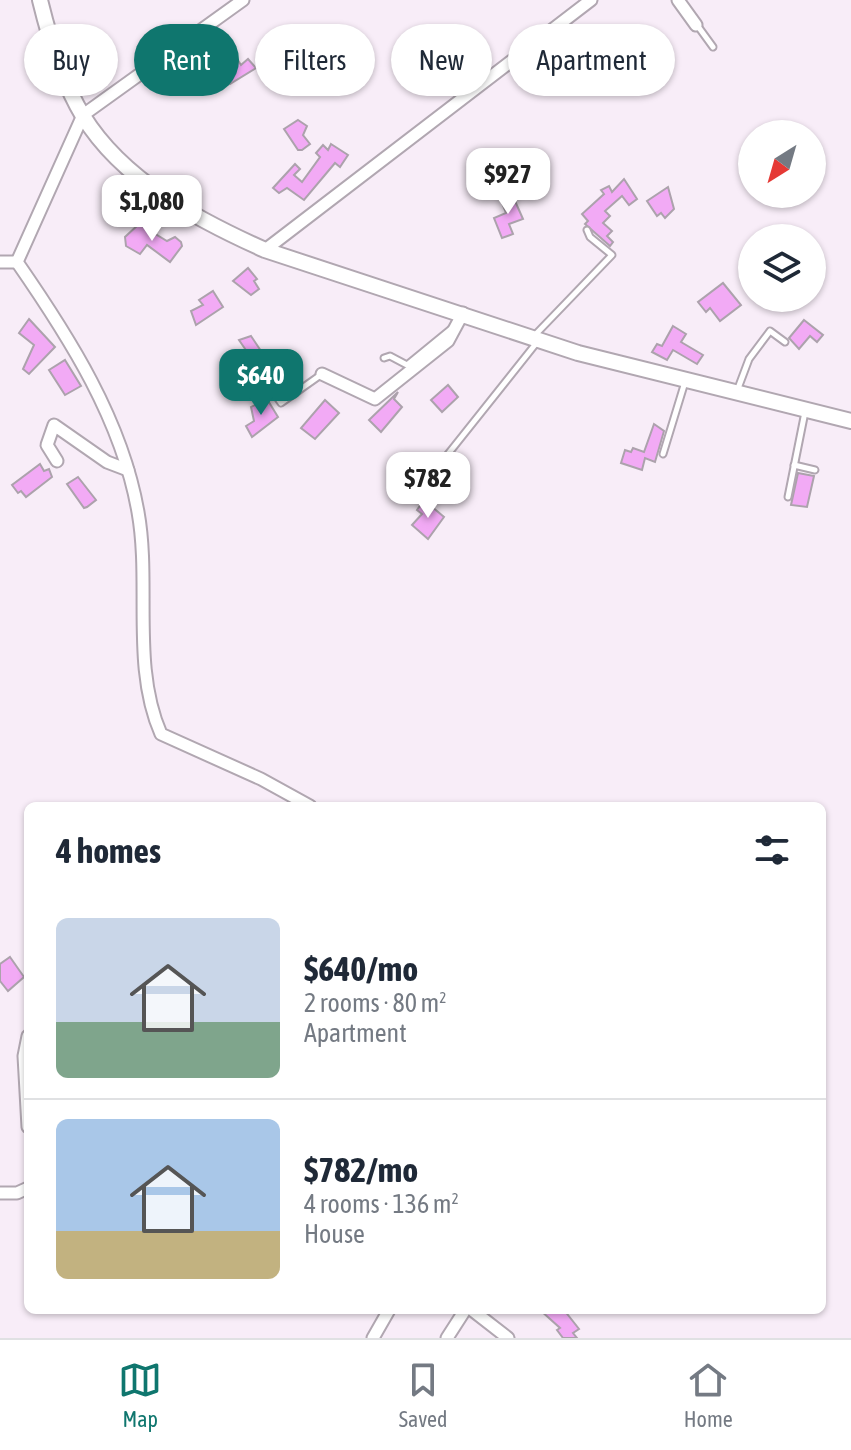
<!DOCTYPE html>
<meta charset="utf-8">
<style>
body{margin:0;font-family:"Asap Condensed",sans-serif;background:#f6f6f7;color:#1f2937;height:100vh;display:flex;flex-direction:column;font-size:30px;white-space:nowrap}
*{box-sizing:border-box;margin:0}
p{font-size:26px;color:#747a83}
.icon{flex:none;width:44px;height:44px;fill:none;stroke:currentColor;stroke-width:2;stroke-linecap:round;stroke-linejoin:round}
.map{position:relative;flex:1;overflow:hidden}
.panel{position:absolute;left:24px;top:802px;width:802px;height:512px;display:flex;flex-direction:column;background:#fff;border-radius:12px;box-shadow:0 2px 6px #0004}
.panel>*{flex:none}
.guide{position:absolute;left:24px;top:24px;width:804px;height:72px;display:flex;gap:16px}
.needle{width:52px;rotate:217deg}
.controls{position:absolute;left:738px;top:120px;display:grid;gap:16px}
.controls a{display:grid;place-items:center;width:88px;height:88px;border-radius:50%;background:#fff;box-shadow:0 2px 6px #0004;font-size:40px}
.price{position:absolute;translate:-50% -68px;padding:0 18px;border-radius:16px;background:#fff;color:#222;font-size:26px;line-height:52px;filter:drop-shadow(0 2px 4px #0008)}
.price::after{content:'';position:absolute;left:50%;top:48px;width:24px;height:18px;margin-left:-12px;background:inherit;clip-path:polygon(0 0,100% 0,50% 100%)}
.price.current{background:#0f766e;color:#fff}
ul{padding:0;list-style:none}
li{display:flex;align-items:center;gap:24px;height:200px;padding:0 32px}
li+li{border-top:2px solid #e0e1e3}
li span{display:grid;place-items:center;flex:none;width:224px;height:160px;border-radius:12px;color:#555}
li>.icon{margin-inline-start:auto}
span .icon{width:96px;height:96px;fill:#fffc;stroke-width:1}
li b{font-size:34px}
h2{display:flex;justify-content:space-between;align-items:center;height:96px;padding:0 32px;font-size:34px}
.pill{padding:0 28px;border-radius:36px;background:#fff;box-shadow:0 2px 6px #0004;font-size:28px;line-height:72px}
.pill.current{background:#0f766e;color:#fff}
.tab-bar{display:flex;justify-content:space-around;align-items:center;height:112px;border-top:2px solid #e0e1e3;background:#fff;font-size:22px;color:#747a83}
.tab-bar a{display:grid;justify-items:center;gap:4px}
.tab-bar .current{color:#0f766e}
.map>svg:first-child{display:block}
.building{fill:#f2aaf5;stroke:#aca2ac;stroke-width:2}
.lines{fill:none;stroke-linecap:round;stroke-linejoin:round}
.service-casing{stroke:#b1a7b1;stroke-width:9}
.minor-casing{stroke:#b1a7b1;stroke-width:15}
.tertiary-casing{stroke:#b1a7b1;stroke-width:18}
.service{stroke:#fff;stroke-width:5}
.minor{stroke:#fff;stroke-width:11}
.tertiary{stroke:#fff;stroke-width:14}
</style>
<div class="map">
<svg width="851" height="1338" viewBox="0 0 851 1338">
<rect width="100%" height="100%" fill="#f8edf8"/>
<g class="building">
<polygon points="234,54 241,65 248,59 256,68 230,84 216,71 221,69 218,64"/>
<polygon points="298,120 307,126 303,135 310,144 302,150 298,150 284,129"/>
<polygon points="331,144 348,155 340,167 335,163 304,200 287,188 279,193 273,188 295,164 300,169 294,175 302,182 320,157 316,153 323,145 328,150"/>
<polygon points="624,179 637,199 629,205 622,196 605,211 610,216 603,223 612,231 607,236 613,242 610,246 585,224 588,221 582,214 604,194 601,190 609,186 612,192"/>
<polygon points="668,187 674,209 665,218 661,213 657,216 647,201"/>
<polygon points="511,192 523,219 509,224 513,234 502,238 494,218 506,213 500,198"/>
<polygon points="139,224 167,241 175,237 181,242 182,246 170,262 147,245 140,254 126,246 125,237"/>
<polygon points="248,268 257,279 254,281 259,289 251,295 233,281"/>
<polygon points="723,283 741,305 720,321 710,308 706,312 698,302"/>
<polygon points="213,291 223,307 196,325 191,311 203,305 199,300"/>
<polygon points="29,319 55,347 29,374 23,369 34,345 19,333"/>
<polygon points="804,320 823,335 817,342 810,336 799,349 789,338"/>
<polygon points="673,326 686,334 681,342 703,355 697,364 673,350 667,360 652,352 657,344 662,346"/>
<polygon points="251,336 273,369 245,388 228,372 250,356 239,340"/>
<polygon points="65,360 81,386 65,395 49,370"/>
<polygon points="448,385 458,397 442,412 431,400"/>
<polygon points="398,392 394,399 402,407 381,432 369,420"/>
<polygon points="267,399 278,417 252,437 246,426 254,421 251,407"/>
<polygon points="325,400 339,413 315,439 301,428"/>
<polygon points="654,424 664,431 655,462 645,458 642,470 621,463 625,450 631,452 633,448 644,452"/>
<polygon points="40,464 44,471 49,469 52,477 26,497 21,491 18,493 12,485"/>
<polygon points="798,473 814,476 807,507 791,505"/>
<polygon points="78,477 96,500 87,507 84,508 67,484"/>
<polygon points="424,500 444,517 428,539 412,525 422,514 417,510"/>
<polygon points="10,957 24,977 8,991 0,981 0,964"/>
<polygon points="540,1310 564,1310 579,1329 573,1333 577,1338 563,1338 557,1330 560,1328"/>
</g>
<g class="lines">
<g class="service-casing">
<g id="service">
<polyline points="697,25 713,47"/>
<polyline points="535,335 612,255 590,237 587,230"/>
<polyline points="384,358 390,356 407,365 451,329"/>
<polyline points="737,391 749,359 770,331 785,342"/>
<polyline points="250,393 267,383 281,403 322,374"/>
<polyline points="663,454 685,382"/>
<polyline points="794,465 815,470"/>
<polyline points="417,493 538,341"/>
<polyline points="788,497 805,412"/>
</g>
</g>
<g class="minor-casing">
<g id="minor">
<path d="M243 0 83 115 17 262C69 337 122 420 138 512 151 584 131 666 161 734L261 779 310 806"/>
<polyline points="678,0 696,25"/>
<polyline points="265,250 591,0"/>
<polyline points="0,262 17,262"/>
<polyline points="322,374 375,399 448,341 463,313"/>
<polyline points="57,461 47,445 54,425 107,462 128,470"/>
<polyline points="28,1036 24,1056 28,1127"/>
<polyline points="0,1193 17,1193 28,1188"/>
<polyline points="472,1310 508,1338"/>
<polyline points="373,1338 389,1310"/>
<polyline points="447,1338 465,1310"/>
</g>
</g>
<g class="tertiary-casing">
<path id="tertiary" d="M40 0C49 37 63 83 83 116 123 181 198 220 265 250L578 353 851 421"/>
</g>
<use href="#service" class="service"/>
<use href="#minor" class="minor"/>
<use href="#tertiary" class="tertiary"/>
</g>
</svg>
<div class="controls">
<a><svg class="needle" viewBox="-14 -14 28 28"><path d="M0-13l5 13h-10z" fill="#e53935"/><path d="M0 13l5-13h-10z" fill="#747a83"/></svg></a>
<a><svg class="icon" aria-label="layers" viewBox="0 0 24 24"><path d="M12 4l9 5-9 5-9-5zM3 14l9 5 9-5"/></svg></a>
</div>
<b class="price" style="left:508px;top:216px">$927</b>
<b class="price" style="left:152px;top:243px">$1,080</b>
<b class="price current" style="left:261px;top:417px">$640</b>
<b class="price" style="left:428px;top:520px">$782</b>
<div class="guide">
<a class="pill">Buy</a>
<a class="pill current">Rent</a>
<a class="pill">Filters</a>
<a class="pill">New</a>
<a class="pill">Apartment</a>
</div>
<section class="panel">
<h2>4 homes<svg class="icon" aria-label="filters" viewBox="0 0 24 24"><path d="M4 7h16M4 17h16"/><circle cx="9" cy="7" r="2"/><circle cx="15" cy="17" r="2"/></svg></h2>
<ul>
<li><span style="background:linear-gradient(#c9d6e8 65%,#7fa58c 0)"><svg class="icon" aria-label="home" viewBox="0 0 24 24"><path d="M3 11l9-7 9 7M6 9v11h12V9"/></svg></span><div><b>$640/mo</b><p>2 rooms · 80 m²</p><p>Apartment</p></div></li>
<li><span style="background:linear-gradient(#a9c7e8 70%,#c2b280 0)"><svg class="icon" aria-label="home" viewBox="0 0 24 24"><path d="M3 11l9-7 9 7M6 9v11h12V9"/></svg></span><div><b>$782/mo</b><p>4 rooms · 136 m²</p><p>House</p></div></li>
</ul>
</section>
</div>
<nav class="tab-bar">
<a class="current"><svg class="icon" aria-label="map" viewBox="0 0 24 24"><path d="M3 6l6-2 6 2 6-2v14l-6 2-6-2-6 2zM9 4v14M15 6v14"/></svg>Map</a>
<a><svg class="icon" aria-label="saved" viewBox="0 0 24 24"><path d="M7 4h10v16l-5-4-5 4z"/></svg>Saved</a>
<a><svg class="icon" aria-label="home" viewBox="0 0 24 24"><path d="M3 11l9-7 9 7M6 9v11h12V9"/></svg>Home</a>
</nav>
